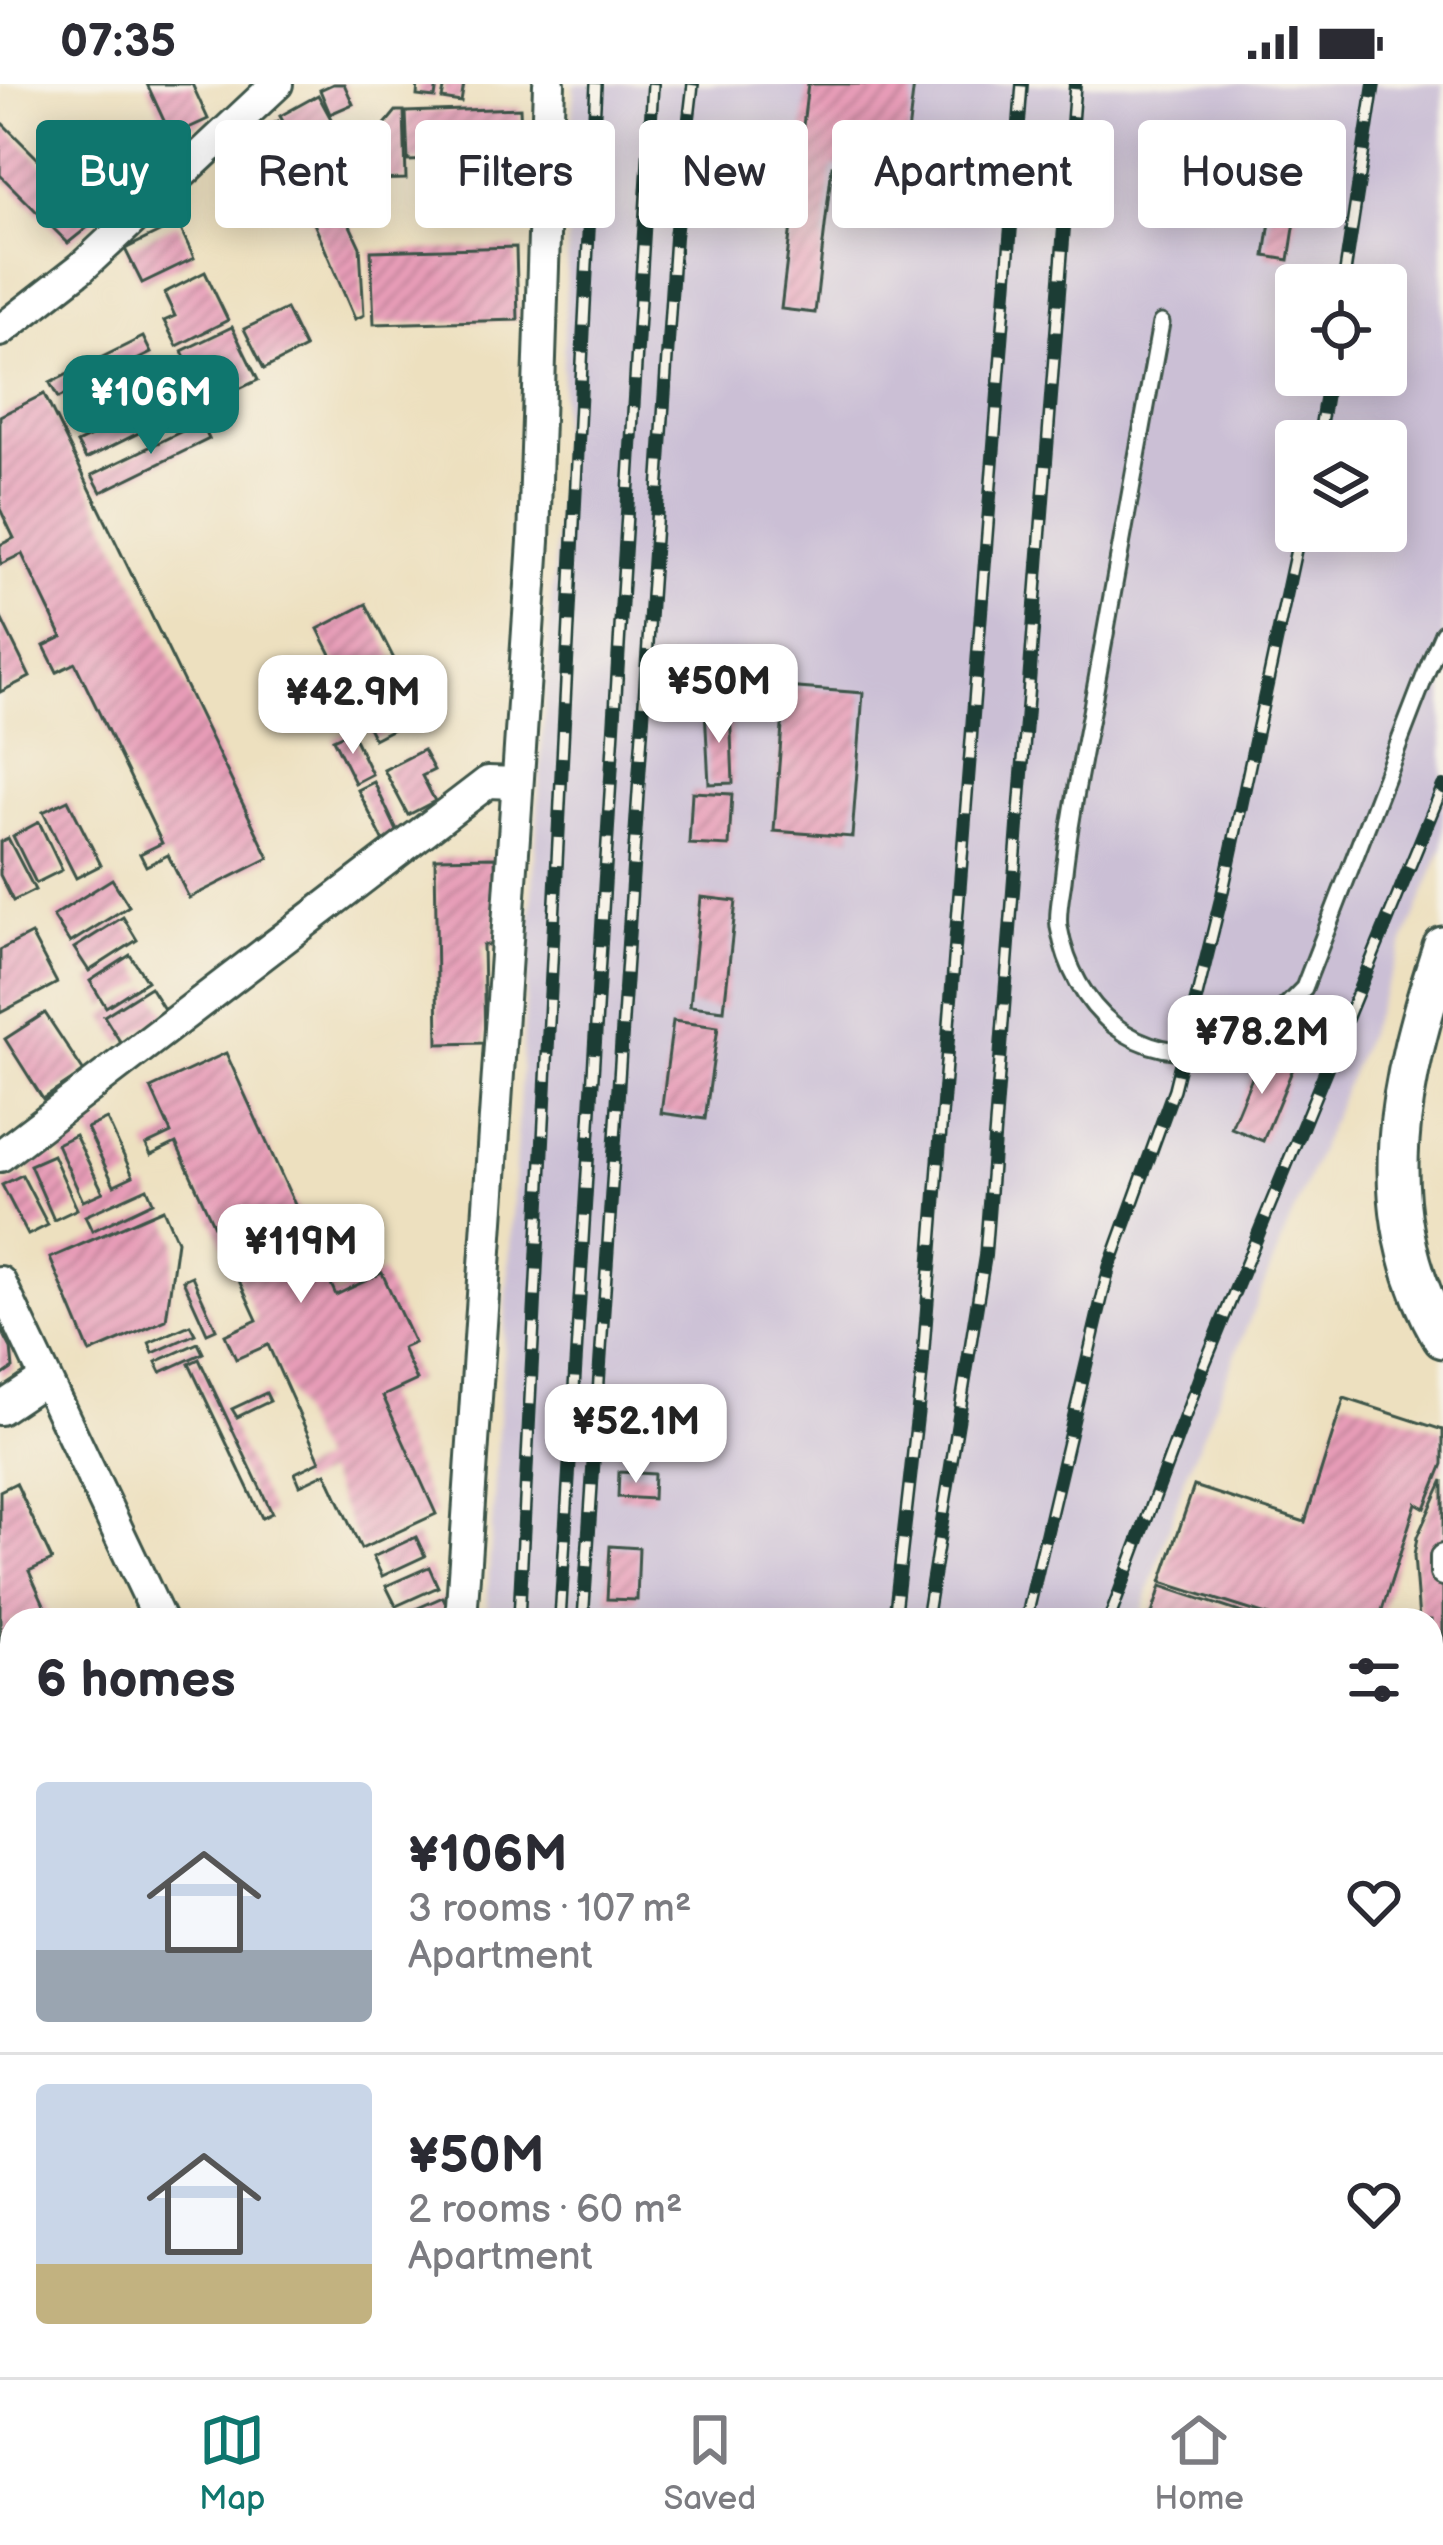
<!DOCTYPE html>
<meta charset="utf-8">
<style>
body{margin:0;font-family:"Balsamiq Sans",sans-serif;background:#f2f2f3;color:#2b2b33;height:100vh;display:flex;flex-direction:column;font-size:45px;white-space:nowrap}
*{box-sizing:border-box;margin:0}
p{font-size:39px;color:#7c7c81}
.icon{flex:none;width:66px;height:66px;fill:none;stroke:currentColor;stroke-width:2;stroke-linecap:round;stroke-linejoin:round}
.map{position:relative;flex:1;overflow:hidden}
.details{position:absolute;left:0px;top:1524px;width:1443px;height:771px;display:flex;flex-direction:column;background:#fff;border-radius:36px 36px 0 0;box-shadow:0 6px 30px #0003}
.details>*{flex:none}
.guide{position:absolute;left:36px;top:36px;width:1371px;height:108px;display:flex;gap:24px}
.fabs{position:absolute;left:1275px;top:180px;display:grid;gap:24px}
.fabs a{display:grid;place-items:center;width:132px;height:132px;border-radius:12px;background:#fff;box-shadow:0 6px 30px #0003;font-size:60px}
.price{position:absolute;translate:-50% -102px;padding:0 27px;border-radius:24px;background:#fff;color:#222;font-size:39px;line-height:78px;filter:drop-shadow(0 3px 6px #0008)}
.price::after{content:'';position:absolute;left:50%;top:72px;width:36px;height:27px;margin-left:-18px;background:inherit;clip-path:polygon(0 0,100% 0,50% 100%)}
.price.active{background:#0f766e;color:#fff}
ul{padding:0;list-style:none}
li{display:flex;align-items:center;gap:36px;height:300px;padding:0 36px}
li+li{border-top:3px solid #e1e1e2}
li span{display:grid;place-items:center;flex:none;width:336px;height:240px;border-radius:12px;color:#555}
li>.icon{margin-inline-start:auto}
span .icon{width:144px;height:144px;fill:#fffc;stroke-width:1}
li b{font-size:51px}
h2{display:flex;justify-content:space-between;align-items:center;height:144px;padding:0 36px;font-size:51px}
.pill{padding:0 42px;border-radius:12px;background:#fff;box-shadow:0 6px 30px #0003;font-size:42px;line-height:108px}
.pill.active{background:#0f766e;color:#fff}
.status{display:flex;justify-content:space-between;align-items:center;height:84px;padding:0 60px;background:#fff;direction:ltr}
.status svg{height:33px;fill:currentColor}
.tabs{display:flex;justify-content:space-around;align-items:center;height:168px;border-top:3px solid #e1e1e2;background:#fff;font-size:33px;color:#7c7c81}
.tabs a{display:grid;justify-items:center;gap:6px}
.tabs .active{color:#0f766e}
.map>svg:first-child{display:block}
.railway{fill:#cbbfd5;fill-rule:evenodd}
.building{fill:url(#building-hatch)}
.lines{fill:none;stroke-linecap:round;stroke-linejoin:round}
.service-casing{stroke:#3e5549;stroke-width:21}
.pedestrian-casing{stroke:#3e5549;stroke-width:30}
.minor-casing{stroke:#3e5549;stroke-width:36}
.tertiary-casing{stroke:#3e5549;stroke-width:45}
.service{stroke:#fff;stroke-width:15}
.pedestrian{stroke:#fff;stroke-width:24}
.minor{stroke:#fff;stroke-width:30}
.tertiary{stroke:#fff;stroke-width:39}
.rail-casing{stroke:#1f3d34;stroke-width:14}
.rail{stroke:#f7f3e8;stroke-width:9;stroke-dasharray:27;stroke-linecap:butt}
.service-bridge-casing{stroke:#3e5549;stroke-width:21;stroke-linecap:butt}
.service-bridge{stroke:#fff;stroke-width:15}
</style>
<div class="status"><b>07:35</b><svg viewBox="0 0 49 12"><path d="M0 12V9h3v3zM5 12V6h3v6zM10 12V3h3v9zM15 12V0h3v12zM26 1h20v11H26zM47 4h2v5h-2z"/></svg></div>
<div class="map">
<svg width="1443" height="2293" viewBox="0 0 1443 2293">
<defs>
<pattern id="building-hatch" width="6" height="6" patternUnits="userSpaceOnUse" patternTransform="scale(3)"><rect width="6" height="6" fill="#e79cb7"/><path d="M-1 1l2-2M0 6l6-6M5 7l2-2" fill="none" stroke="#bb8096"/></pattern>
</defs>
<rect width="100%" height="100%" fill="#f7f3e8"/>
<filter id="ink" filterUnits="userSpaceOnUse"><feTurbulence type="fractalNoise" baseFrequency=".00833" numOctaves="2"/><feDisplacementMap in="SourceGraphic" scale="24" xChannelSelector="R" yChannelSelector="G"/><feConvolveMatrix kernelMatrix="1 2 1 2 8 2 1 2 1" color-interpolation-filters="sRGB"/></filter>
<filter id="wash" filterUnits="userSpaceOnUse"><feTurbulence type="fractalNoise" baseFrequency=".004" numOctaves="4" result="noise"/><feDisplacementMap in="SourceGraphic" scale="48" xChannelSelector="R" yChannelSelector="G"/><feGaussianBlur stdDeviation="2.7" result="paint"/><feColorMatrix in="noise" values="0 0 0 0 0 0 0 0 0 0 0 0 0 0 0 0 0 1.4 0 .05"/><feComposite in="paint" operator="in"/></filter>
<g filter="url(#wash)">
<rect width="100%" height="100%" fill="#ede0bf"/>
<g class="railway">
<path d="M574 0H1443V764L1184 1396 1140 1536H486L557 429ZM1296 201H1386V291H1296ZM1296 357H1386V447H1296Z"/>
<polygon points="440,2283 928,2283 925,2293 440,2293"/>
</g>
<g id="blocks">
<g class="building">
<polygon points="147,0 192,0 208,35 171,52"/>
<polygon points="333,0 344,0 353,20 330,30 320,6"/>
<polygon points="418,0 437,0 435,14 417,12"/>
<polygon points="445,0 464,0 461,18 442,15"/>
<polygon points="808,0 914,0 903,91 832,82 815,229 781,225"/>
<polygon points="318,11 342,55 326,65 330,73 309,85 280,32"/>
<polygon points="520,24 522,73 408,77 406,28"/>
<polygon points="396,27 404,27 406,95 368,96 367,62"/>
<polygon points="0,37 98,135 68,159 0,91"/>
<polygon points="278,37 304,83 272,101 252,65 261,60 255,50"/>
<polygon points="68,50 113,93 93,115 47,72"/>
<polygon points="1279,77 1304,80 1289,176 1265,172"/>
<polygon points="351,79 360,111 342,116 333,84"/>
<polygon points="323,89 328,108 308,113 303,94"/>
<polygon points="335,109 360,163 364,231 355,235 307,123"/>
<polygon points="178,139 194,174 142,199 125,165"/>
<polygon points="516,163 518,236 374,240 371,167"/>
<polygon points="205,188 228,236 177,262 164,237 175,232 164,209"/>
<polygon points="286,225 305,264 264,285 244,245"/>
<polygon points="232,243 258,296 207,320 182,267"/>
<polygon points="143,253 151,269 58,314 50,299"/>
<polygon points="172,278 178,292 70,346 63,331"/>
<polygon points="188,305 195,321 86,375 77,359"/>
<polygon points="44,310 269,774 189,814 168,771 146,782 140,770 162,759 75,579 57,588 44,562 62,553 22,470 1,480 0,477 0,461 14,454 0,425 0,332"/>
<polygon points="201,338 209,355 101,408 92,391"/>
<polygon points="366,520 422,630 374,655 318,545"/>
<polygon points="0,532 30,593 0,608"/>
<polygon points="785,603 863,609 852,753 774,747"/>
<polygon points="730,624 733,699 709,700 705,625"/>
<polygon points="351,647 372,690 355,699 333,655"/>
<polygon points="423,666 434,686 422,692 435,717 408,731 384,686"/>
<polygon points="374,698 399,751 384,758 358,706"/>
<polygon points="692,708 732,710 729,762 689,760"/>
<polygon points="68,716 101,781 76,794 43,728"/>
<polygon points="39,738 62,786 36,799 13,752"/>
<polygon points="8,754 35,806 13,817 0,791 0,758"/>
<polygon points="495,773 497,861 483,861 485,959 438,960 435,774"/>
<polygon points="112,795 129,822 70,859 53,832"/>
<polygon points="701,813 736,817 724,926 690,922"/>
<polygon points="123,833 137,856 89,887 74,864"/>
<polygon points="31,850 57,899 0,929 0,866"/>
<polygon points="130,871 147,897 106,923 90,897"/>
<polygon points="150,903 167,930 121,959 104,932"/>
<polygon points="45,929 84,988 43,1015 5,955"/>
<polygon points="673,937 718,943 705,1035 661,1029"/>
<polygon points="226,969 336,1211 382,1189 414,1259 402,1264 417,1296 383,1312 436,1430 361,1465 326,1389 300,1401 295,1389 320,1377 268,1261 236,1275 225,1251 257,1236 176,1059 151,1071 146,1061 171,1049 151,1004"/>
<polygon points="1262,969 1294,982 1263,1057 1231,1044"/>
<polygon points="107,1035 133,1092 114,1101 87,1044"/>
<polygon points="75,1051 103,1108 83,1117 57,1060"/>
<polygon points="53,1071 77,1125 54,1136 30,1081"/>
<polygon points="22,1091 48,1141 28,1151 2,1101"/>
<polygon points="147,1104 153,1118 92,1147 85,1132"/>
<polygon points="163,1125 177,1157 166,1236 90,1269 50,1174"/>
<polygon points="192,1192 216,1245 207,1249 183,1196"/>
<polygon points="190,1241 195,1250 153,1269 149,1259"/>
<polygon points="0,1243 11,1264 13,1284 0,1293"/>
<polygon points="198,1259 203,1269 161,1288 156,1278"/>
<polygon points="199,1275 272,1429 262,1434 189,1280"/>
<polygon points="266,1309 270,1317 237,1333 232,1325"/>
<polygon points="1344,1314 1443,1346 1443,1380 1425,1424 1416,1419 1379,1536 1282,1536 1161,1498 1194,1402 1305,1438"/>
<polygon points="619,1388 654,1390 653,1415 618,1413"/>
<polygon points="1443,1396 1443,1768 1431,1792 1431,1536 1419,1536 1414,1472 1417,1453"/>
<polygon points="16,1399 52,1476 29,1487 51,1536 12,1536 12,1635 0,1640 0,1407"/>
<polygon points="416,1453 425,1472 382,1492 373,1473"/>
<polygon points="610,1462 639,1464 637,1516 607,1515"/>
<polygon points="429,1483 438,1503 396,1522 386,1502"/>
<polygon points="1161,1502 1261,1535 1261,1536 1150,1536"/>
<polygon points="443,1513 448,1524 422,1536 402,1536 400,1532"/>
<polygon points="12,1790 12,1840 0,1814 0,1796"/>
<polygon points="1443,1837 1443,1907 1431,1894 1431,1849"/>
<polygon points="12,2096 12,2283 20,2283 0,2293 0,2232 12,2227 0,2202 0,2102"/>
<polygon points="39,2283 200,2283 205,2293 44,2293"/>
<polygon points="939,2283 964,2283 974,2293 945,2293"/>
<polygon points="982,2283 1066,2283 1064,2293 979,2293"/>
<polygon points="1097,2283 1162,2283 1157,2293 1093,2293"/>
<polygon points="1400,2283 1422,2283 1428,2293 1382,2293"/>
</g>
</g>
</g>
<g filter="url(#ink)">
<use href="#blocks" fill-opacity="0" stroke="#3e5549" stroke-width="3"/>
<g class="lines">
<g class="service-casing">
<g id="service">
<polyline points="1428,584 1443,549"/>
<polyline points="1092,623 1161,239"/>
</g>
</g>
<g class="pedestrian-casing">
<g id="pedestrian">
<polyline points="1443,1473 1443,1489"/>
<polyline points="1431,1728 1439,1713 1443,1688"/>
<polyline points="1125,2293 1129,2283"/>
</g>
</g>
<g class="minor-casing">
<g id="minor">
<polyline points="0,247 81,184 277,0"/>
<polyline points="0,1072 488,698 516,699"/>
<polyline points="0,1198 160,1536"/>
<polyline points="0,1325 45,1295"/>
<polyline points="461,1536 534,457 549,0"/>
<polyline points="0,1918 12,1909"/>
<polyline points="1431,2156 1443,2148"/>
<polyline points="428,2293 428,2283"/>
<polyline points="1257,2293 1269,2283"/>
</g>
</g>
<g class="tertiary-casing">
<path id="tertiary" d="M1443 863C1400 996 1368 1125 1443 1254"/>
</g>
<use href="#service" class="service"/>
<use href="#pedestrian" class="pedestrian"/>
<use href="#minor" class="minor"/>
<use href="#tertiary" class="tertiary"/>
<g class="rail-casing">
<g id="rail">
<polyline points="1343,201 1374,0"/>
<polyline points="1318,357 1329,291"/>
<polyline points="519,1536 596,0"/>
<polyline points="560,1536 653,0"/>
<polyline points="583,1536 675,153 693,0"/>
<polyline points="894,1536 922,1289 1022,0"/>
<polyline points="926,1536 985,1172 1075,0"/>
<polyline points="1026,1536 1109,1184 1174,1005 1222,811 1300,447"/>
<polyline points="1109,1536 1203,1284 1443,702"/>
<polyline points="468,2293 469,2283"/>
<polyline points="508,2293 509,2283"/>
<polyline points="534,2293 535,2283"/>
<polyline points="764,2293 765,2283"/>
<polyline points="787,2293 789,2283"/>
<polyline points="844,2293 846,2283"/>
<polyline points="902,2293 904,2283"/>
</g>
</g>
<use href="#rail" class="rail"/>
<g class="service-bridge-casing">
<path id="service-bridge" d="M1092 623C1081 681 1069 738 1063 797 1061 811 1057 829 1059 843 1073 924 1137 984 1223 963 1256 955 1281 927 1304 904L1428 584"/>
</g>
<use href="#service-bridge" class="service-bridge"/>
</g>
</g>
</svg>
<div class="fabs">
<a><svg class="icon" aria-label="locate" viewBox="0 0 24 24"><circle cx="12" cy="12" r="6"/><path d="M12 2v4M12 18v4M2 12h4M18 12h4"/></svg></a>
<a><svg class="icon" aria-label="layers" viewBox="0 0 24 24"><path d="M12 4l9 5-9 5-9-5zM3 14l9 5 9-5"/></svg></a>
</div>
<b class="price active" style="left:151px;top:373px">¥106M</b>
<b class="price" style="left:719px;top:662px">¥50M</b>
<b class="price" style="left:353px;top:673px">¥42.9M</b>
<b class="price" style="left:1262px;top:1013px">¥78.2M</b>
<b class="price" style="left:301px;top:1222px">¥119M</b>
<b class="price" style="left:636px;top:1402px">¥52.1M</b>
<div class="guide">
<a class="pill active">Buy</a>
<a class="pill">Rent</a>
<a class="pill">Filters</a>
<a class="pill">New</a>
<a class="pill">Apartment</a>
<a class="pill">House</a>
</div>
<section class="details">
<h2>6 homes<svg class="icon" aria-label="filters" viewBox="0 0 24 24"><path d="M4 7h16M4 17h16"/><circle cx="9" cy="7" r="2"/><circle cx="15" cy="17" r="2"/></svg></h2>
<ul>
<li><span style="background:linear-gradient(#c9d6e8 70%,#9aa5b1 0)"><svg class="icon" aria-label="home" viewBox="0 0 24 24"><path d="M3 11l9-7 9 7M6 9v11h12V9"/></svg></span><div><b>¥106M</b><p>3 rooms · 107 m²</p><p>Apartment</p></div><svg class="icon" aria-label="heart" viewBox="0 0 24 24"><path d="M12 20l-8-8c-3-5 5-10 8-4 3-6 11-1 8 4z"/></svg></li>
<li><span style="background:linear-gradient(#c9d6e8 75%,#c2b280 0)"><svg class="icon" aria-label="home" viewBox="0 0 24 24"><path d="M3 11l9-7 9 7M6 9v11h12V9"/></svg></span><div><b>¥50M</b><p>2 rooms · 60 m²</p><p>Apartment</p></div><svg class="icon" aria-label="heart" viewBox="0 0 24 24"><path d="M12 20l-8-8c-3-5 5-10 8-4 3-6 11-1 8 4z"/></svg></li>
</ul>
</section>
</div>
<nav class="tabs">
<a class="active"><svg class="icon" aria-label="map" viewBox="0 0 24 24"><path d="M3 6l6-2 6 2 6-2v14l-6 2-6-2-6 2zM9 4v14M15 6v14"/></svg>Map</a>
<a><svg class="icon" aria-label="saved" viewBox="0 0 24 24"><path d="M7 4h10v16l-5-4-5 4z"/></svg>Saved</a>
<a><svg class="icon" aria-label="home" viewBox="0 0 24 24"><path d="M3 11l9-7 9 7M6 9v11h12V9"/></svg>Home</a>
</nav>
